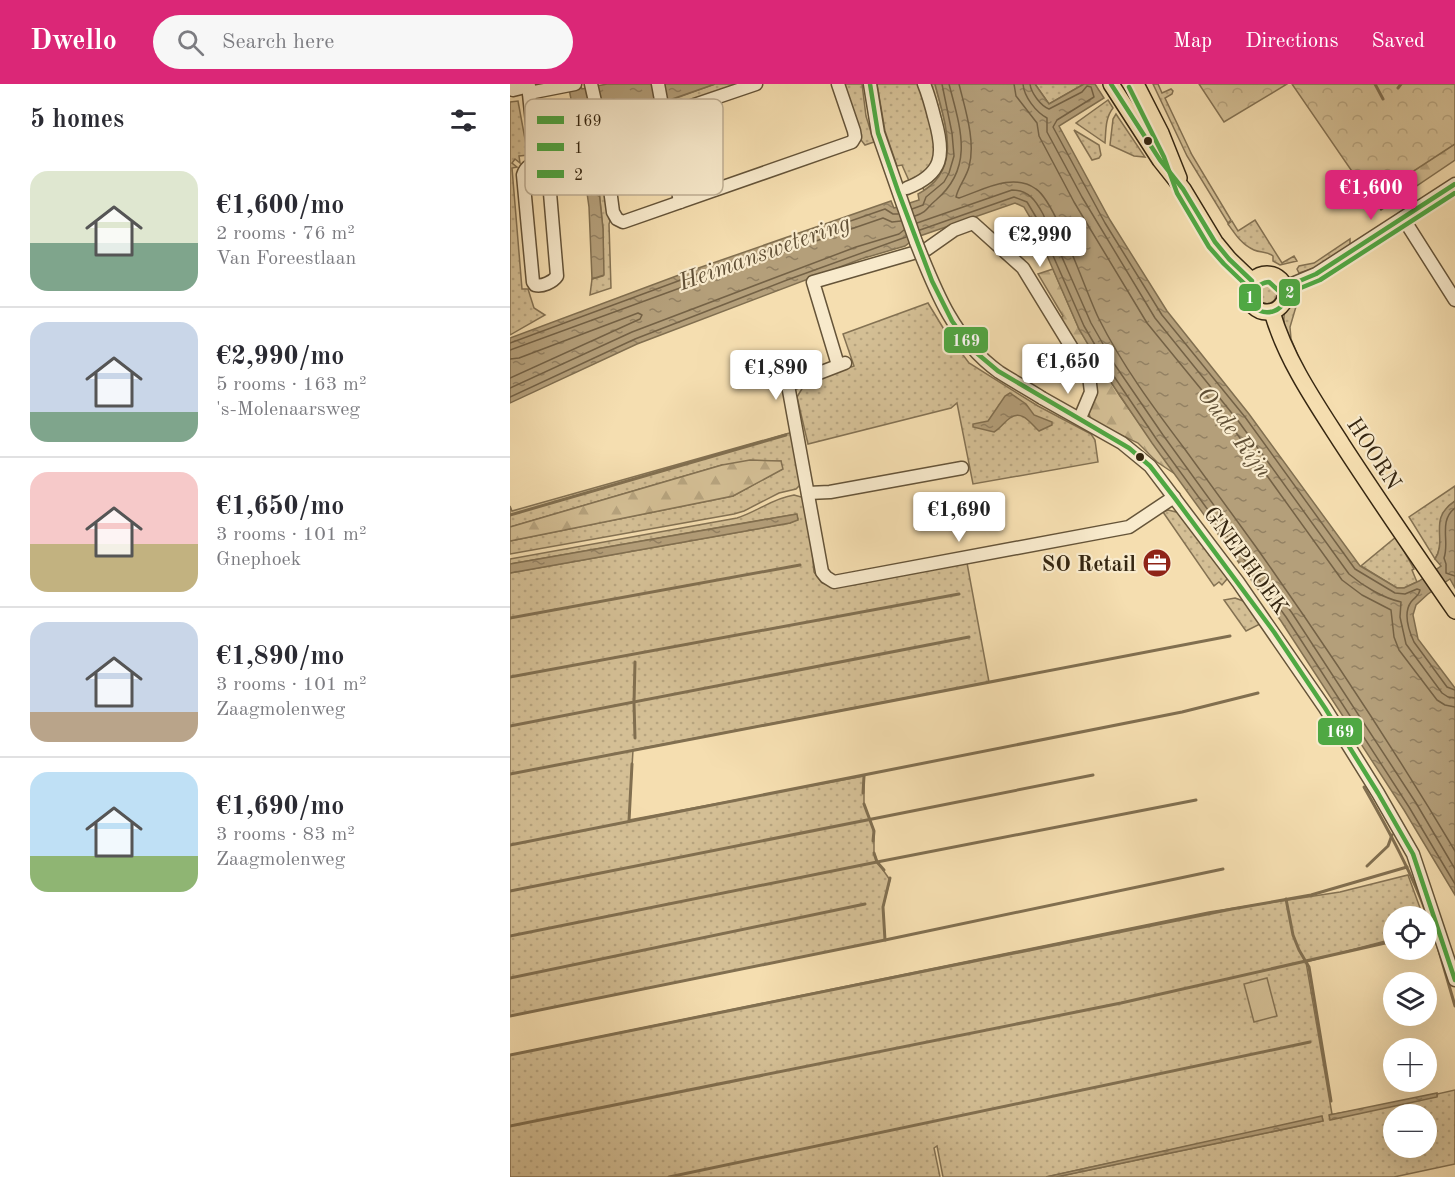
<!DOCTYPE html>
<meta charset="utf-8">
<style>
body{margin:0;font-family:"Old Standard TT",serif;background:#f7f7f7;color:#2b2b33;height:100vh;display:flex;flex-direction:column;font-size:22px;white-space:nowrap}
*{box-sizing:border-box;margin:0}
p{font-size:20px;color:#7c7c81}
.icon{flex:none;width:33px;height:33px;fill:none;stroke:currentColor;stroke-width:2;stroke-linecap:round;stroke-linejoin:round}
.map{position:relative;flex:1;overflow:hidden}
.panel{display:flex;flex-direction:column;background:#fff;width:510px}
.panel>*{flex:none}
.controls{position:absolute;left:873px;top:822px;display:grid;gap:12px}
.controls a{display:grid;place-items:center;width:54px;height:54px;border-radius:50%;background:#fff;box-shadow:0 6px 24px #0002;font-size:30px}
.price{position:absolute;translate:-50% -51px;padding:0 14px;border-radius:6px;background:#fff;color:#222;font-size:20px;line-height:39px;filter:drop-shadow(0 2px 3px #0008)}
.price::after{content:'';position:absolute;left:50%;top:36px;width:18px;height:14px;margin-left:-9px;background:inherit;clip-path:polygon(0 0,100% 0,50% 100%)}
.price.on{background:#db2777;color:#fff}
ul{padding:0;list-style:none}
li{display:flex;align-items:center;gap:18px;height:150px;padding:0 30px}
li+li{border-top:2px solid #e1e1e2}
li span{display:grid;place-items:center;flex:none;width:168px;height:120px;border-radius:18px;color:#555}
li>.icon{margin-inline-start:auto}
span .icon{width:72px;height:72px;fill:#fffc;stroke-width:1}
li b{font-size:26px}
h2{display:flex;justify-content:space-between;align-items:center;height:72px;padding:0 30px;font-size:26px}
header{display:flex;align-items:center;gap:36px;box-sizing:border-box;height:84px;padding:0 30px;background:#db2777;color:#fff}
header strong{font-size:28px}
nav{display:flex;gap:33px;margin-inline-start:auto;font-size:21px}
.search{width:420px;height:54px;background:#f7f7f7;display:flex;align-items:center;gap:15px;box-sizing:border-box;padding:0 21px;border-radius:33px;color:#7c7c81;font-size:22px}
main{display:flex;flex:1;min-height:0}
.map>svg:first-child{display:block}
.grass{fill:url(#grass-dots);stroke:#847253;stroke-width:1.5;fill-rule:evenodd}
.forest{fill:url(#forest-firs);stroke:#847253;stroke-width:1.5}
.park{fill:url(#park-crowns);stroke:#847253;stroke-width:1.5}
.pitch{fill:#d4bf95;stroke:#847253;stroke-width:1.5}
.water{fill:url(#water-ripples);stroke:#816f50;stroke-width:1.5}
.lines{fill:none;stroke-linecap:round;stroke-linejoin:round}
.shore{stroke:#746246;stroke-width:1.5}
.stream{stroke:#816f50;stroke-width:3}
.minor-casing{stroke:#655439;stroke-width:15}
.major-casing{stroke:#352611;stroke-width:18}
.minor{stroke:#f8eacc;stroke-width:12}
.major{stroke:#f5deb0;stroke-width:15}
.minor-bridge-casing{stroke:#655439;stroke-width:15;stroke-linecap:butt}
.minor-bridge{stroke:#f8eacc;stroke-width:12}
.bus-1-casing{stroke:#f8eacc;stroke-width:9}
.bus-2-casing{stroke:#f8eacc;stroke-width:9}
.bus-3-casing{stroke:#f8eacc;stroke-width:9}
.bus-1{stroke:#4fa843;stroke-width:4.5}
.bus-2{stroke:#4fa843;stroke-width:4.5}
.bus-3{stroke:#4fa843;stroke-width:4.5}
.bus-dot{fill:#352611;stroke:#f8eacc;stroke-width:2}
.labels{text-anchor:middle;stroke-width:4.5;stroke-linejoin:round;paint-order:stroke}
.street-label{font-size:22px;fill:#352611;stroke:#f8eacc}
.poi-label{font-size:22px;font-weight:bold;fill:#352611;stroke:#f8eacc;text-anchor:end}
.water-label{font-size:24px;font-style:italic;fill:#615036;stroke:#f8eacc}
.key{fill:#f8eacc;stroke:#beaf94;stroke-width:1.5}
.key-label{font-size:16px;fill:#352611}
.line-badge{stroke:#f8eacc;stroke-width:2}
.badge-label{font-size:16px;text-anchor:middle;font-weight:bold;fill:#fff}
</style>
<header>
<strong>Dwello</strong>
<div class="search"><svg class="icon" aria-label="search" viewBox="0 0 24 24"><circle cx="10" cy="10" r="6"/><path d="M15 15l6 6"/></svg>Search here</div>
<nav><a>Map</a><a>Directions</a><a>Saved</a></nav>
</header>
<main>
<section class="panel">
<h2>5 homes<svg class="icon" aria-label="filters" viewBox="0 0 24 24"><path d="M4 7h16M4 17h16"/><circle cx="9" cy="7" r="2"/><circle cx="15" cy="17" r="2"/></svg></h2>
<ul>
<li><span style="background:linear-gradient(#dfe7d0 60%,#7fa58c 0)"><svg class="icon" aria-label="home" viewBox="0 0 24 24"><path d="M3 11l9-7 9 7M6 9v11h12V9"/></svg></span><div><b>€1,600/mo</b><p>2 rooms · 76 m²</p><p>Van Foreestlaan</p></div></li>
<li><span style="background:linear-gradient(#c9d6e8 75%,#7fa58c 0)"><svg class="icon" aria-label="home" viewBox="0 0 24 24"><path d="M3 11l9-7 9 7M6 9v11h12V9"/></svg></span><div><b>€2,990/mo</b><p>5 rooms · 163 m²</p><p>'s-Molenaarsweg</p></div></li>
<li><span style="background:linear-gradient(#f6c9c9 60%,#c2b280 0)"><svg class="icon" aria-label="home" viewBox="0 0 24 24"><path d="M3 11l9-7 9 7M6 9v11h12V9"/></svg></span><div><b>€1,650/mo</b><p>3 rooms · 101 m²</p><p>Gnephoek</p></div></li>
<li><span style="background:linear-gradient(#c9d6e8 75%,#b9a48a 0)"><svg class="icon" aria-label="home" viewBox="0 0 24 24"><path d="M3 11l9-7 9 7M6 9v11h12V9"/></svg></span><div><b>€1,890/mo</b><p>3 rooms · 101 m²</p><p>Zaagmolenweg</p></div></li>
<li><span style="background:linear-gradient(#bfe0f5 70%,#8fb573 0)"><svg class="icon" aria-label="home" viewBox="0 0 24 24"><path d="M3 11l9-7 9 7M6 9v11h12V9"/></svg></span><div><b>€1,690/mo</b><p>3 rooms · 83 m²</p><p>Zaagmolenweg</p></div></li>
</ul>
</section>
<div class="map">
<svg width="945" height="1093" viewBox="0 0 945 1093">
<defs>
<pattern id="grass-dots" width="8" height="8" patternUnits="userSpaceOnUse" patternTransform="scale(1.5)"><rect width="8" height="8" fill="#d4bf95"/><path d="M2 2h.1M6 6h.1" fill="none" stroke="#b7a47f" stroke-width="1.8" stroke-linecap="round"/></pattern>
<pattern id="forest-firs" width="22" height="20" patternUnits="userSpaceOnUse" patternTransform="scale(1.5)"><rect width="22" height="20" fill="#d4bf95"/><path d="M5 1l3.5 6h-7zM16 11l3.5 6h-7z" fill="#b7a47f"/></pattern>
<pattern id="park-crowns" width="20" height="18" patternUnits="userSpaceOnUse" patternTransform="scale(1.5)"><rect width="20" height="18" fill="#d4bf95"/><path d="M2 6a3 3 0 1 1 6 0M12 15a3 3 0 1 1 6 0" fill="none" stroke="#b7a47f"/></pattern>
<pattern id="water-ripples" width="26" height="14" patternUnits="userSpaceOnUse" patternTransform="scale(1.5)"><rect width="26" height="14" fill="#b49f7a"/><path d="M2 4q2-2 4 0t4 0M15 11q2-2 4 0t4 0" fill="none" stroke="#938163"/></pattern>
</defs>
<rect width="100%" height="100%" fill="#f5deb0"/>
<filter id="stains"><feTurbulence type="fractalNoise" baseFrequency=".00333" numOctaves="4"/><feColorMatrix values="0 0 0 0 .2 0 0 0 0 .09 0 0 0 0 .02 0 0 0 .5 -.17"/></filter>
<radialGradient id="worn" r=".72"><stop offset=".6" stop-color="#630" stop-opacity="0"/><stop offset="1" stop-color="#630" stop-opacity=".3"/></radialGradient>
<g class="grass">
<polygon points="205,0 236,0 156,27 155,18"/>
<polygon points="332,0 352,0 356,32 364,58 355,61 351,56"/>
<polygon points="367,0 411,0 424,41 426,77 413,94 400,99 392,81 387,82 375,47"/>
<path d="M419 0H425C434 35 453 84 414 107L412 101 432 79Z"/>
<polygon points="525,0 574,0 539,20"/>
<polygon points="643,0 648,0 652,9 661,5 663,7 662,10 655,14 682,71 721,136 718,139 677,72"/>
<path d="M598 16 603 24C595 34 596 47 595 59L566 39Z"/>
<polygon points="8,17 17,66 24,65 25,73 20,77 19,71 9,72 10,79 5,75 2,79 7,83 2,84 12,205 18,205 24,224 35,231 0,251 0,18"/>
<polygon points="606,30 635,73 624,72 600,61 603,35"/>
<polygon points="564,46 589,61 591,71 589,74 582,76"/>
<polygon points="84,59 89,61 100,137 99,140 101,204 80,211 82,195 93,192 93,145"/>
<path d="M745 136 772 179 784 172 787 177 770 181 763 177V172C757 167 751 169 744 166 732 161 725 150 718 140L722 137 728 147Z"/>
<polygon points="840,155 840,162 811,182 789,189 787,185 789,182 804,179"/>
<circle cx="756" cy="209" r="11"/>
<path d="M790 209 780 243 781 255 788 272 785 274C776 249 763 228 790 209Z"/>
<polygon points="418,219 435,247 459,279 528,322 581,350 585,356 588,378 463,400 447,319 441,324 298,360 287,313 296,298 344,282 333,250"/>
<polygon points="283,348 292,399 286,405 269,409 234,427 224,430 0,470 0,457 223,412 272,385 271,377 212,381 0,443 0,422 2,427"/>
<path d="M945 402V417C920 434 937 458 925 475L899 433Z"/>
<path d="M284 411 295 414 299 433 304 488 312 499 320 502 343 501 457 479 479 598 123 666 119 736 354 692V720L364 747V769L368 779 380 796 373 823 375 856 0 932V489L280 439 288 435 286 430 0 480V475L227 434C247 428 263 414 284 411Z"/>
<polygon points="658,426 670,429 716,491 717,495 712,501 709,498 704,502 653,428"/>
<polygon points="886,453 904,485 902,486 907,498 894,504 887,504 851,482"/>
<polygon points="725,514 736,518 752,539 736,547 714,516"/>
<path d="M898 791 913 832H884L883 855 796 878 822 1030 819 1031 927 1012V1010L945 1006V1080L884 1093H546L813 1037 812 1033 536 1093H433L427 1062 424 1064 430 1093H0V971L699 828 830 808ZM884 1030H916V1064H884Z"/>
</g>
<g class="forest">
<polygon points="945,47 945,76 871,126 854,100"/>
<path d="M543 185 569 245 610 312 665 390 647 378 628 359 582 337C577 329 579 325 583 317L549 236 553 232 528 190Z"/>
<polygon points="240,376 271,377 273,385 223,412 0,457 0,443 212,381"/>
</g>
<g class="park">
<polygon points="689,0 777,0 714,38"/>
<polygon points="782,0 945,0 945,60 861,115"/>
</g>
<polygon class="pitch" points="757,894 767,932 744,938 734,900"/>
<g class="water">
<polygon points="58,0 70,0 72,5 97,0 205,0 79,44 80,56 84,59 93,145 94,191 82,195 79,123 70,60"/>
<path d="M425 0H525L539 20 574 0H585L594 14 549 42 600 136 657 227 739 330 850 482 887 504H894L909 497 931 482 925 475C938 456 917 435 945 417V504L940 495 918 510 906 521 903 531 908 555 945 604V811L894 726 771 537 642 359 594 288 569 245 521 135 514 123 505 119 407 153 395 162 351 175 127 260 0 319V254L177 188 381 117 384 124 409 116 408 110C454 86 435 40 425 0Z"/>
<path d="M500 309 516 320 524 331 542 338V341L529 347C521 340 512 325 500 334 494 338 491 344 484 348L463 343V340L478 337 495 312Z"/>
<polygon points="287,430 288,436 280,439 0,489 0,480"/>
<polygon points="927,1009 927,1013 820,1036 819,1031"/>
<polygon points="812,1032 813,1037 546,1093 536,1093"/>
</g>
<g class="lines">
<g class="shore">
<path d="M449 0C455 25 466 57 459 83 456 94 448 103 446 113L449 114C473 106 503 88 526 105 546 118 576 209 589 235 612 281 643 323 674 364 698 397 722 430 746 463 816 562 883 663 945 767"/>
<polyline points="504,0 506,12 527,39 529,52 564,118 637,239 722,343 832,496 852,511 881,526 884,553 889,566 927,616 935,621 945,623"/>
<path d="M513 0C514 13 526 28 537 34V48L572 113 645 234 729 338 839 490C853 502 873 514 891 518L890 533 896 560 932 609 938 613 945 614"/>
<path d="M520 0C521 9 531 22 539 25L572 8 577 2 581 3 584 13 547 36 543 43 595 139 652 231 735 333 845 485 885 509 895 510 907 505 910 506C909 512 905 513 901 518 893 529 899 547 904 558L937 603 945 606"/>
<polyline points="402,125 413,121 416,113 434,98 439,89 444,72 442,49 432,0"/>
<path d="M405 132C419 127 416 124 426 116 465 83 450 43 439 0"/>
<path d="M407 139 502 106C519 106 526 117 533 130L581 239 605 281 653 351 782 529 906 719 945 785"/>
<polyline points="410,146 504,113 517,118 526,133 574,242 599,285 647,356 776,533 899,723 945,800"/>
<polyline points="0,259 179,193 375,125 383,130 388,130"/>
<polyline points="0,266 181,200 373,134 382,138 391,137"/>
<polyline points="0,275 9,274 128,229 132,231 130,235 0,294"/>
<polyline points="0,304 122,248 346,163 389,150 394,146"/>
<polyline points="0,313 125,255 277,196 396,153"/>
<path d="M945 424C928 437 940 458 934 474L936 480V489L945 492"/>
</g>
<g class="stream">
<polyline points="865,0 873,15"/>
<polyline points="888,4 891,0"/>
<polyline points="0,431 276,351"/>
<polyline points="0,534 290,481"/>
<polyline points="125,578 124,619 125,654"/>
<polyline points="0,593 449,510"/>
<polyline points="0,642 459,553"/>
<polyline points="0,690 720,552"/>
<path d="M854 703C879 747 902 789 919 836"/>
<polyline points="353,709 354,692"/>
<polyline points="354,720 364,747 363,757"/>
<polyline points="119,737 122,680"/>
<polyline points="0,761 672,628 748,609"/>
<polyline points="364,769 367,778 374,786"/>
<polyline points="857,782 878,762 882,751"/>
<polyline points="0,807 583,691"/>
<polyline points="776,815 783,851 789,866 799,883 821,1017"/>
<polyline points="916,849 923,848"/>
<polyline points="0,852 367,778 686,716"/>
<polyline points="375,856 373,823 380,794"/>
<polyline points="927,860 945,922"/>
<polyline points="0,894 355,820"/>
<polyline points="0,932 375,856 713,785"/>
<polyline points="0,971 722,825 801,811 897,783"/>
<polyline points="0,1042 611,919 884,857"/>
<polyline points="159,1093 800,958"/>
</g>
<g class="minor-casing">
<g id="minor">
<path d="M18 0 22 39 39 97 47 192C43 198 32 203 25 201L23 198 13 91C16 81 24 79 33 76"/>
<polyline points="81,0 93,52 103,128 107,135 113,138 342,58 345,53 344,47 328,0"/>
<polyline points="148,0 170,118"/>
<polyline points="360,0 368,49 406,158"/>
<polyline points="0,5 3,6 19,2"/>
<polyline points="19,9 65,0"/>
<polyline points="31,70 84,50 93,52 246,0"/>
<path d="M397 104C433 90 435 71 425 36 422 24 419 12 414 0"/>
<polyline points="893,134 945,216"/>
<polyline points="775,203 806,190 945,100"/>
<polyline points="335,279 278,301 312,488 316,493 324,498 619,443 664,413"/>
<polyline points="328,281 303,198 417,165 444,146 463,139 513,184 579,292 581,308 570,334"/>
<polyline points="532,314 612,359 640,382 728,498 815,624 868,709 903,770 945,896"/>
<polyline points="298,409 320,408 452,384"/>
</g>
</g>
<g class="major-casing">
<g id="major">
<polyline points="601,0 650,76 673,105 705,158 719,175 742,197"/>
<polyline points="626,0 651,49 669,94"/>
<circle cx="757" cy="209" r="19"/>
<path d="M762 228C776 276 805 318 832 360 869 417 907 472 945 527"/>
</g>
</g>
<use href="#minor" class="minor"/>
<use href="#major" class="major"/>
<g class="minor-bridge-casing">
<path id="minor-bridge" d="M406 158C425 206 444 256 489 288 503 297 518 305 532 314"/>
</g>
<use href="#minor-bridge" class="minor-bridge"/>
<g class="bus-1-casing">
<polyline id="bus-1" points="360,0 368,49 388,107 422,197 442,237 463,266 488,287 619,364 640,382 664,413 764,548 815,624 868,709 903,770 945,896"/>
</g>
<g class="bus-2-casing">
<path id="bus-2" d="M601 0 650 76 673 105 705 158 719 175 742 197C729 231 766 236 774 218 776 213 775 208 775 203L806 190 945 100"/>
</g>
<g class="bus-3-casing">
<path id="bus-3" d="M619 3 654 73 667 109 699 163 714 180 739 204C747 205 751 198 759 198L771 209 776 210 810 196 945 109"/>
</g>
<use href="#bus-1" class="bus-1"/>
<use href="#bus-2" class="bus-2"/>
<use href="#bus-3" class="bus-3"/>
</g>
<defs>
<g id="office-disc" transform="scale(1.5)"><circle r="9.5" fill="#8f2418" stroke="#f8eacc"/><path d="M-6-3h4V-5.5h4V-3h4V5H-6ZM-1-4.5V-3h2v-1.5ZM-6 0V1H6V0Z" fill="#fff"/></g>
</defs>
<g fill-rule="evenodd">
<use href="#office-disc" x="647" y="479"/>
</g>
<g class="bus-dot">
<circle cx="638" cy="57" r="5"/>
<circle cx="630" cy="373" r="5"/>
</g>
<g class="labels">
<g class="street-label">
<text transform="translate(865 369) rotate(57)" y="8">HOORN</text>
<text transform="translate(737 476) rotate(54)" y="8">GNEPHOEK</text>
</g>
<g class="poi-label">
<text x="626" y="487">SO Retail</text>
</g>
<g class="water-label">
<text transform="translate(254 168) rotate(-20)" y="8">Heimanswetering</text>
<text transform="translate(725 348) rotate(53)" y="8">Oude Rijn</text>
</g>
</g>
<rect x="15" y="15" width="198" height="96" rx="9" class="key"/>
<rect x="27" y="32" width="27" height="8" fill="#4fa843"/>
<rect x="27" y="59" width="27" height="8" fill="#4fa843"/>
<rect x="27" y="86" width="27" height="8" fill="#4fa843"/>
<g class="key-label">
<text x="64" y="42">169</text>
<text x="64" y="69">1</text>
<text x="64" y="96">2</text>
</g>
<g class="line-badge">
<rect x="768" y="194" width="23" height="29" rx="6" fill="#4fa843"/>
<rect x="728" y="199" width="24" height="29" rx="6" fill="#4fa843"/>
<rect x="433" y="242" width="46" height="28" rx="6" fill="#4fa843"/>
<rect x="807" y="633" width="46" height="29" rx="6" fill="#4fa843"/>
</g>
<g class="badge-label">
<text x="780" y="214">2</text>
<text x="740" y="219">1</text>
<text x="456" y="262">169</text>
<text x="830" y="653">169</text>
</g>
<rect width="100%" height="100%" filter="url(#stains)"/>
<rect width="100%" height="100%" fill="url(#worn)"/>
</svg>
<div class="controls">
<a><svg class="icon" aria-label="locate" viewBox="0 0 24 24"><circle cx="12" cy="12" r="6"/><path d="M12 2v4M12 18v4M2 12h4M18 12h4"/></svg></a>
<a><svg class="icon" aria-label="layers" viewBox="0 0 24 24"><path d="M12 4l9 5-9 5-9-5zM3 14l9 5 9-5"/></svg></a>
<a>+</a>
<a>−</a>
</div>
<b class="price on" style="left:861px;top:137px">€1,600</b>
<b class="price" style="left:530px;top:184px">€2,990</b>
<b class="price" style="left:558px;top:311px">€1,650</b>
<b class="price" style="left:266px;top:317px">€1,890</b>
<b class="price" style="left:449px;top:459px">€1,690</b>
</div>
</main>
